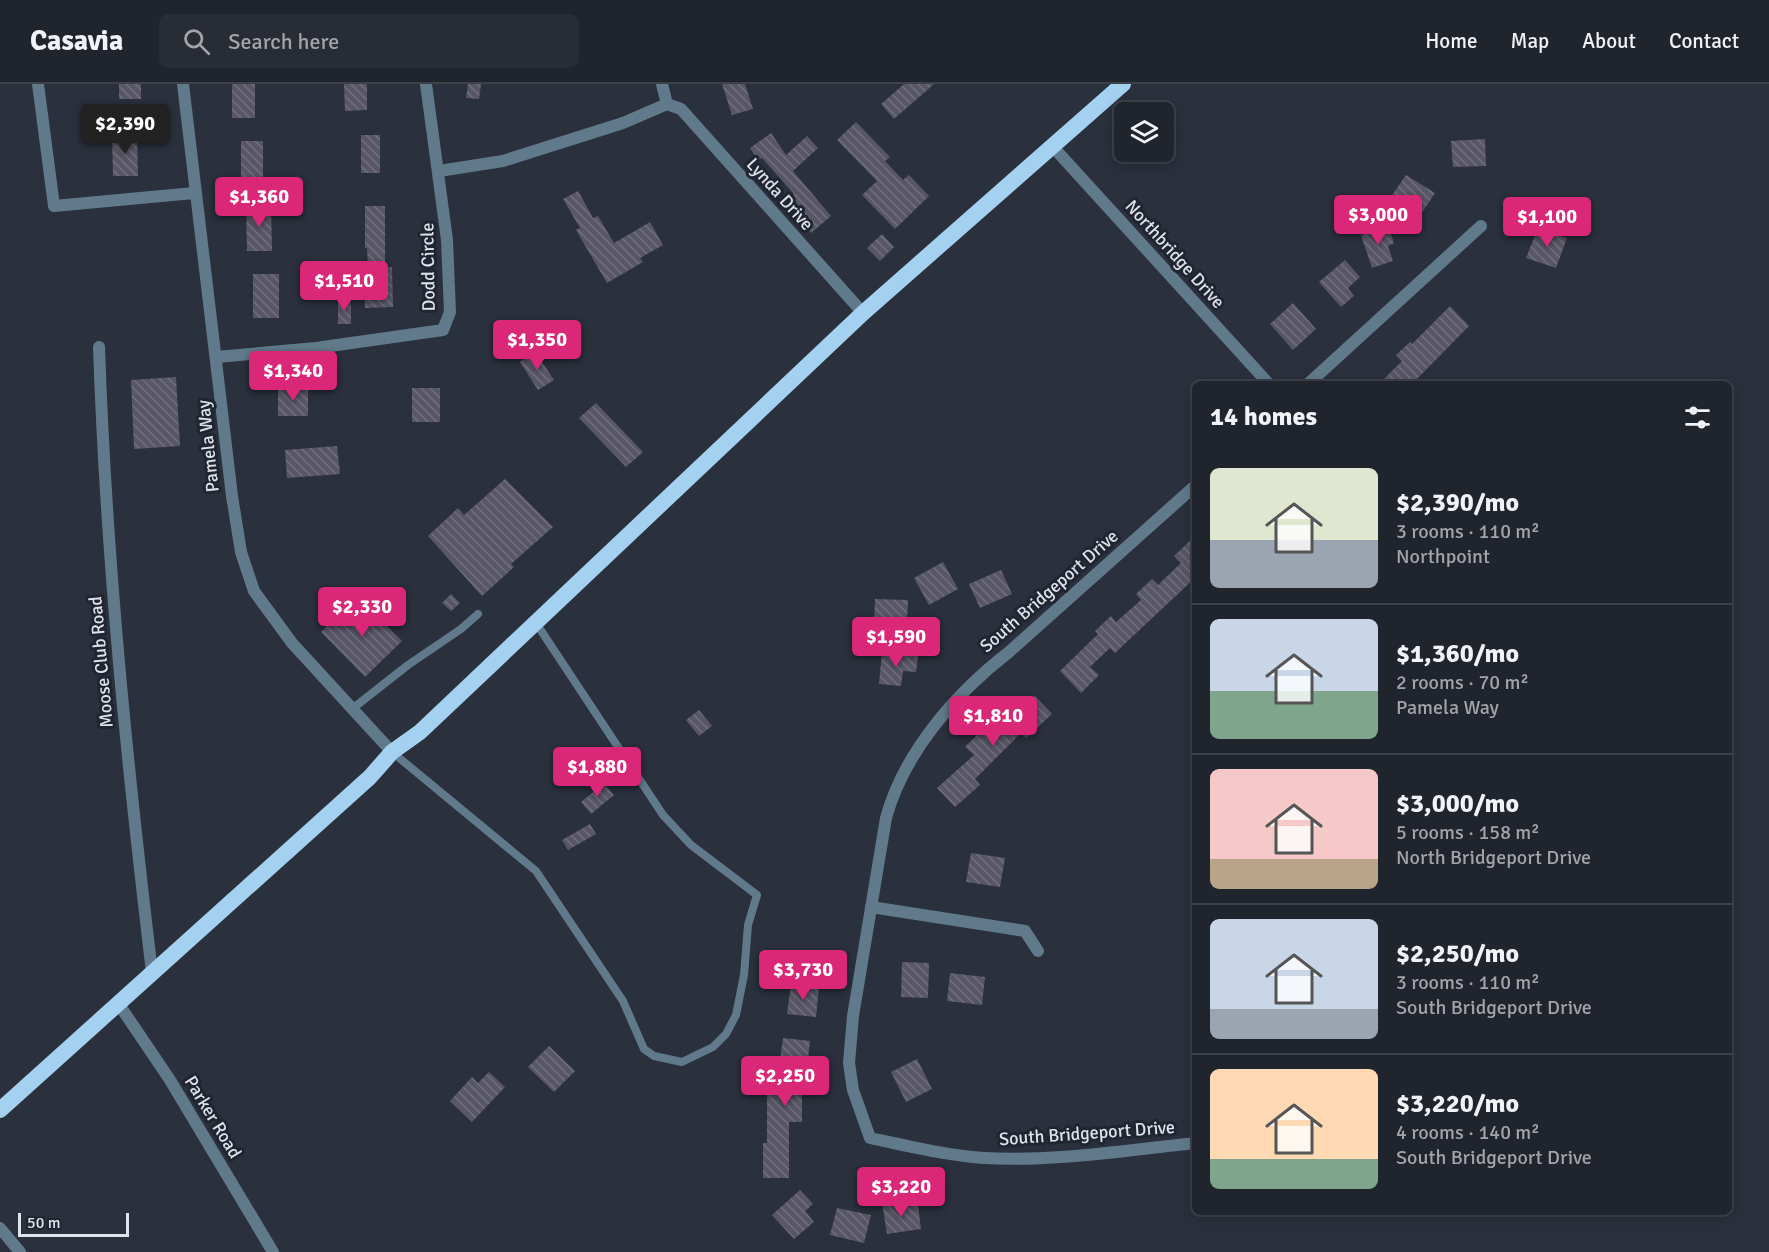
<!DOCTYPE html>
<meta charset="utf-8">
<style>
body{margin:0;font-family:Signika,sans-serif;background:#282c35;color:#f1f3f6;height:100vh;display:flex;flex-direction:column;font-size:22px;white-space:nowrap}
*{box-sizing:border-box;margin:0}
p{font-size:20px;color:#a2a4aa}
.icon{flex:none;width:33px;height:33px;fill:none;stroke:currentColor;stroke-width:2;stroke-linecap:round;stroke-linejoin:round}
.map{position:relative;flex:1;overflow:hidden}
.drawer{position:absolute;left:1192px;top:297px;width:540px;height:834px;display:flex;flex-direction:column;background:#20242d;border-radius:9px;box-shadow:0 3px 15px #0003,0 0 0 2px #3d4149}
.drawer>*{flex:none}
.controls{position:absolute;left:1114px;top:18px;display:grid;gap:12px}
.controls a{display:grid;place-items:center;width:60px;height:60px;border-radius:9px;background:#20242d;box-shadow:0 3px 15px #0003,0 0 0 2px #3d4149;font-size:30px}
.scale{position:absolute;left:18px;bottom:15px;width:111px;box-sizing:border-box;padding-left:6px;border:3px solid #dfe3eb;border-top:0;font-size:16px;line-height:21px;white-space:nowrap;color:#dfe3eb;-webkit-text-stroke:4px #202631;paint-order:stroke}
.price{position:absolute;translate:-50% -51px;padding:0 14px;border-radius:6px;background:#db2777;color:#fff;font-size:20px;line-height:39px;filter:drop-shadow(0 2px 3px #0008)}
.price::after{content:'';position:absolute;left:50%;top:36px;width:18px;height:14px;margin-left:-9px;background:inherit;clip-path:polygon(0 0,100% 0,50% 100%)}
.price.current{background:#222;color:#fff}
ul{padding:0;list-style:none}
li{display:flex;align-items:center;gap:18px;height:150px;padding:0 18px}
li+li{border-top:2px solid #3d4149}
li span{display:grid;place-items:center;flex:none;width:168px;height:120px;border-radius:9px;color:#555}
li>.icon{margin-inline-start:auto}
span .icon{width:72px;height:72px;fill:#fffc;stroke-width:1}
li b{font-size:26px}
h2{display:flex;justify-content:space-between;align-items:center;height:72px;padding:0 18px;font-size:26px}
header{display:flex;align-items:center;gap:36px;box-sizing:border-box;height:84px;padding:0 30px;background:#20242d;border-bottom:2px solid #3d4149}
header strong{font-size:28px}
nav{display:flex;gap:33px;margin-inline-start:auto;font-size:21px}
.search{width:420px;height:54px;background:#282c35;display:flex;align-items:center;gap:15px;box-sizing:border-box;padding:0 21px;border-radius:9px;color:#a2a4aa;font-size:22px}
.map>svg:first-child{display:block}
.building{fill:url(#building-back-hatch)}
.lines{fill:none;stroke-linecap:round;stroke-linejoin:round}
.service{stroke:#617a8b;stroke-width:8}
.minor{stroke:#617a8b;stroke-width:12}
.trunk{stroke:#a4d1f0;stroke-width:16}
.labels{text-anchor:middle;stroke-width:6;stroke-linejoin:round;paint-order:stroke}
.street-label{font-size:18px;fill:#dfe3eb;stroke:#202631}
</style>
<header>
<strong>Casavia</strong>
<div class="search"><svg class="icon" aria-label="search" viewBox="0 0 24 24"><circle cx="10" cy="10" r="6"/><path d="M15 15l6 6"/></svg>Search here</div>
<nav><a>Home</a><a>Map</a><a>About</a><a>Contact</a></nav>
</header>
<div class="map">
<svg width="1769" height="1168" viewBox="0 0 1769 1168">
<defs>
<pattern id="building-back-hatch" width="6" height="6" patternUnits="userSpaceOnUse" patternTransform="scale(1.5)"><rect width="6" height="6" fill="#595766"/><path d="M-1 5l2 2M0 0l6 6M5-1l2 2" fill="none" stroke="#706f7c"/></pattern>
</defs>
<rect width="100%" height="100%" fill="#2a303c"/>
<g class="building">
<rect x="119" y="0" width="22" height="15"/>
<rect x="232" y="0" width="23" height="34"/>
<polygon points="344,0 367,0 367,26 345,27"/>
<polygon points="468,0 481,0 479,15 466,14"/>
<polygon points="722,0 745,0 753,25 732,31"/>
<polygon points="904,0 934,0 894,35 881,20"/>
<polygon points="856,38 890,73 885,77 903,96 909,91 929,112 895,145 862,111 877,97 837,56"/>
<polygon points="771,49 786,71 807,52 818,64 793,87 831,132 811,149 785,118 794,110 762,74 758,76 750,64"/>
<polygon points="112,50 137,50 138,92 113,92"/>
<rect x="361" y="51" width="19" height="38"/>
<polygon points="1485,55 1486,82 1453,83 1451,57"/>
<rect x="241" y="57" width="22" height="37"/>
<polygon points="1406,91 1435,109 1417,136 1388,117"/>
<polygon points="578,107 593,134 598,132 614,159 650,138 663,161 640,174 643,178 607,199 576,146 580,144 563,115"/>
<polygon points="271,120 272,167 247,167 246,121"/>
<polygon points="365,122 385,122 385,184 392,183 393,223 365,224 364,201 369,201 367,164 365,164"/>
<polygon points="1388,142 1394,159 1388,162 1393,177 1372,184 1361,151"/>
<polygon points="1538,144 1567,154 1556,184 1526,174"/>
<polygon points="882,150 894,163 880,177 867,164"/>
<polygon points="1345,176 1360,193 1348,204 1354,212 1341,223 1319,198"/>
<rect x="253" y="190" width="26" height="44"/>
<rect x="338" y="216" width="13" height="24"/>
<polygon points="1293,219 1316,245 1293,266 1270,240"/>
<polygon points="1450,222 1469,242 1412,300 1379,300 1402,277 1396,271 1410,258 1412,260"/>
<polygon points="534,266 554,296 538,306 520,278"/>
<polygon points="176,293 180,362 134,365 131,296"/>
<rect x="278" y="303" width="30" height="29"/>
<rect x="412" y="304" width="28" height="34"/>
<polygon points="596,319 643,368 626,383 579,334"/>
<polygon points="337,362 340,390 287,394 285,366"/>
<polygon points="505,395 553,443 511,480 514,483 482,512 428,452 458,424 464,431"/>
<polygon points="1196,451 1196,493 1115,569 1110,564 1090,583 1099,591 1081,609 1060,587 1098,550 1095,547 1111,532 1116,538 1141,516 1136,510 1152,495 1158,501 1181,479 1174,472"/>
<polygon points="943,478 958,505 929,521 914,494"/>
<polygon points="1001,486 1012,510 980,524 969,500"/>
<polygon points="451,510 460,519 451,527 442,519"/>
<polygon points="875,515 908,516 907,537 892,536 892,547 874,546"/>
<polygon points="361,516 402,557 365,593 321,548 333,536 337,540"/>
<polygon points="882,568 918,572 916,588 903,587 901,602 879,600"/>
<polygon points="1035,612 1052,630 1026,654 1021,649 975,695 980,701 955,723 937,704 974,671 965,663 990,638 993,640 1017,617 1024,623"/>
<polygon points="699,626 712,642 699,652 686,636"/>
<polygon points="604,699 614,711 591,730 581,718"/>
<polygon points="590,740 596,750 568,766 562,756"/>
<polygon points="971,769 1005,774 1000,803 966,798"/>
<polygon points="902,878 929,879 928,914 901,913"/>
<polygon points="950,889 985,893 982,921 947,917"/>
<polygon points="791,900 819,903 816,933 787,930"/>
<polygon points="783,954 810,957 806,992 802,991 802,1038 789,1038 789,1094 763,1094 763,1059 767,1059 767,1006 776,1006"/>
<polygon points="549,962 575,987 554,1008 528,983"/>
<polygon points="917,975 932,1005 906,1018 891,988"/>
<polygon points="489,988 505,1003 472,1038 450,1017 472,993 478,999"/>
<polygon points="800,1106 813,1120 805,1127 814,1138 794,1155 772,1131"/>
<polygon points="898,1117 899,1124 918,1121 921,1145 887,1150 882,1119"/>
<polygon points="837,1124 871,1131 864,1159 830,1151"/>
</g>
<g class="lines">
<g class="service">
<polyline points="352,625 408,581 461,545 478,530"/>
<polyline points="392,668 536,787 623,917 644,965 654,972 682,978 713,963 726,950 736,931 744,891 748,841 757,811 691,761 663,731 536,539"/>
</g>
<g class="minor">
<polyline points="38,0 54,122 194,109"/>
<polyline points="183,0 232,412 241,468 254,507 292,559 392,668"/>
<polyline points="662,0 667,20 681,25 863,229"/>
<polyline points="1054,64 1269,300"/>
<polyline points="439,87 503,77 623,39 667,20"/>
<path d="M99 263C106 472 127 680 152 888"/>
<polyline points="217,273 316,264 443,246 450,228 447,156 426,0"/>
<polyline points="1308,300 1481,142"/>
<path d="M1196 401 1009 568C956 609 904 668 886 734L853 932 849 979 853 1006 870 1054C907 1062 945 1071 984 1074 1054 1078 1126 1066 1196 1059"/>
<polyline points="871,823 1025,847 1038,867"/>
<polyline points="118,919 170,996 273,1168"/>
<polyline points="0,1144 20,1168"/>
</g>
<polyline class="trunk" points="0,1026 370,693 392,668 420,648 863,229 1123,0"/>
</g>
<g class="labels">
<g class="street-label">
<text transform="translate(780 110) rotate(48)" y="6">Lynda Drive</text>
<text transform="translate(1175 170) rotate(48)" y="6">Northbridge Drive</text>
<text transform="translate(428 183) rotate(-91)" y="6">Dodd Circle</text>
<text transform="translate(208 362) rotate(-96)" y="6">Pamela Way</text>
<text transform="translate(1049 507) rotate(-41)" y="6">South Bridgeport Drive</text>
<text transform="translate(101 578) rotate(-95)" y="6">Moose Club Road</text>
<text transform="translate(213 1033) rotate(59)" y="6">Parker Road</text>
<text transform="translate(1087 1049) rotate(-4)" y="6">South Bridgeport Drive</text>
</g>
</g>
</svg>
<div class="controls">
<a><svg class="icon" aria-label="layers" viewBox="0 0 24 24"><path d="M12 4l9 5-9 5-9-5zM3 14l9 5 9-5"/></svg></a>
</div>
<div class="scale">50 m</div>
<b class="price current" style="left:125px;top:71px">$2,390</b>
<b class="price" style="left:259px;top:144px">$1,360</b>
<b class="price" style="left:1378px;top:162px">$3,000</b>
<b class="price" style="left:1547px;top:164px">$1,100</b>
<b class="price" style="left:344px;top:228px">$1,510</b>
<b class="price" style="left:537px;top:287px">$1,350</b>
<b class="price" style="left:293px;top:318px">$1,340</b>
<b class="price" style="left:362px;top:554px">$2,330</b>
<b class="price" style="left:896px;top:584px">$1,590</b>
<b class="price" style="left:993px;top:663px">$1,810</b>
<b class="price" style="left:597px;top:714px">$1,880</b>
<b class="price" style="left:803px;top:917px">$3,730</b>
<b class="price" style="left:785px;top:1023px">$2,250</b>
<b class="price" style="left:901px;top:1134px">$3,220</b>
<section class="drawer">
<h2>14 homes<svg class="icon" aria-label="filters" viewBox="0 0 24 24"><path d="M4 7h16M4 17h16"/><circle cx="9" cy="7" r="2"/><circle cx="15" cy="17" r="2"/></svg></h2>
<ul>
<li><span style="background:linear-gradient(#dfe7d0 60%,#9aa5b1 0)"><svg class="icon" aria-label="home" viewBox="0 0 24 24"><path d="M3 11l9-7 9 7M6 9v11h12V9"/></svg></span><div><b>$2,390/mo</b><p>3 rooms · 110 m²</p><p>Northpoint</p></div></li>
<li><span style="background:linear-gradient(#c9d6e8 60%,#7fa58c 0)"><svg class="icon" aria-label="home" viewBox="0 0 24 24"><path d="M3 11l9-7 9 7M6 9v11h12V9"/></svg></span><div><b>$1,360/mo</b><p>2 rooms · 70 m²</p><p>Pamela Way</p></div></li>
<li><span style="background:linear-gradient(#f6c9c9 75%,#b9a48a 0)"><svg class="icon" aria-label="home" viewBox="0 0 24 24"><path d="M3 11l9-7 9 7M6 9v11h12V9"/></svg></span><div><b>$3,000/mo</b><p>5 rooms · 158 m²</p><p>North Bridgeport Drive</p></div></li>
<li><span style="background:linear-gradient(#c9d6e8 75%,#9aa5b1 0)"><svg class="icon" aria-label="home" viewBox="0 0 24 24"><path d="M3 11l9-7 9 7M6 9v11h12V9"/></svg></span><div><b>$2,250/mo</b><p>3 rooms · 110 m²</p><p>South Bridgeport Drive</p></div></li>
<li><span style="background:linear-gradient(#ffd9b3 75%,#7fa58c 0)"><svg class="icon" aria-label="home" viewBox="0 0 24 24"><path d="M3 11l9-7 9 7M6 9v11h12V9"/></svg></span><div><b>$3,220/mo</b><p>4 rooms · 140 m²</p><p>South Bridgeport Drive</p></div></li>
</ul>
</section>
</div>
